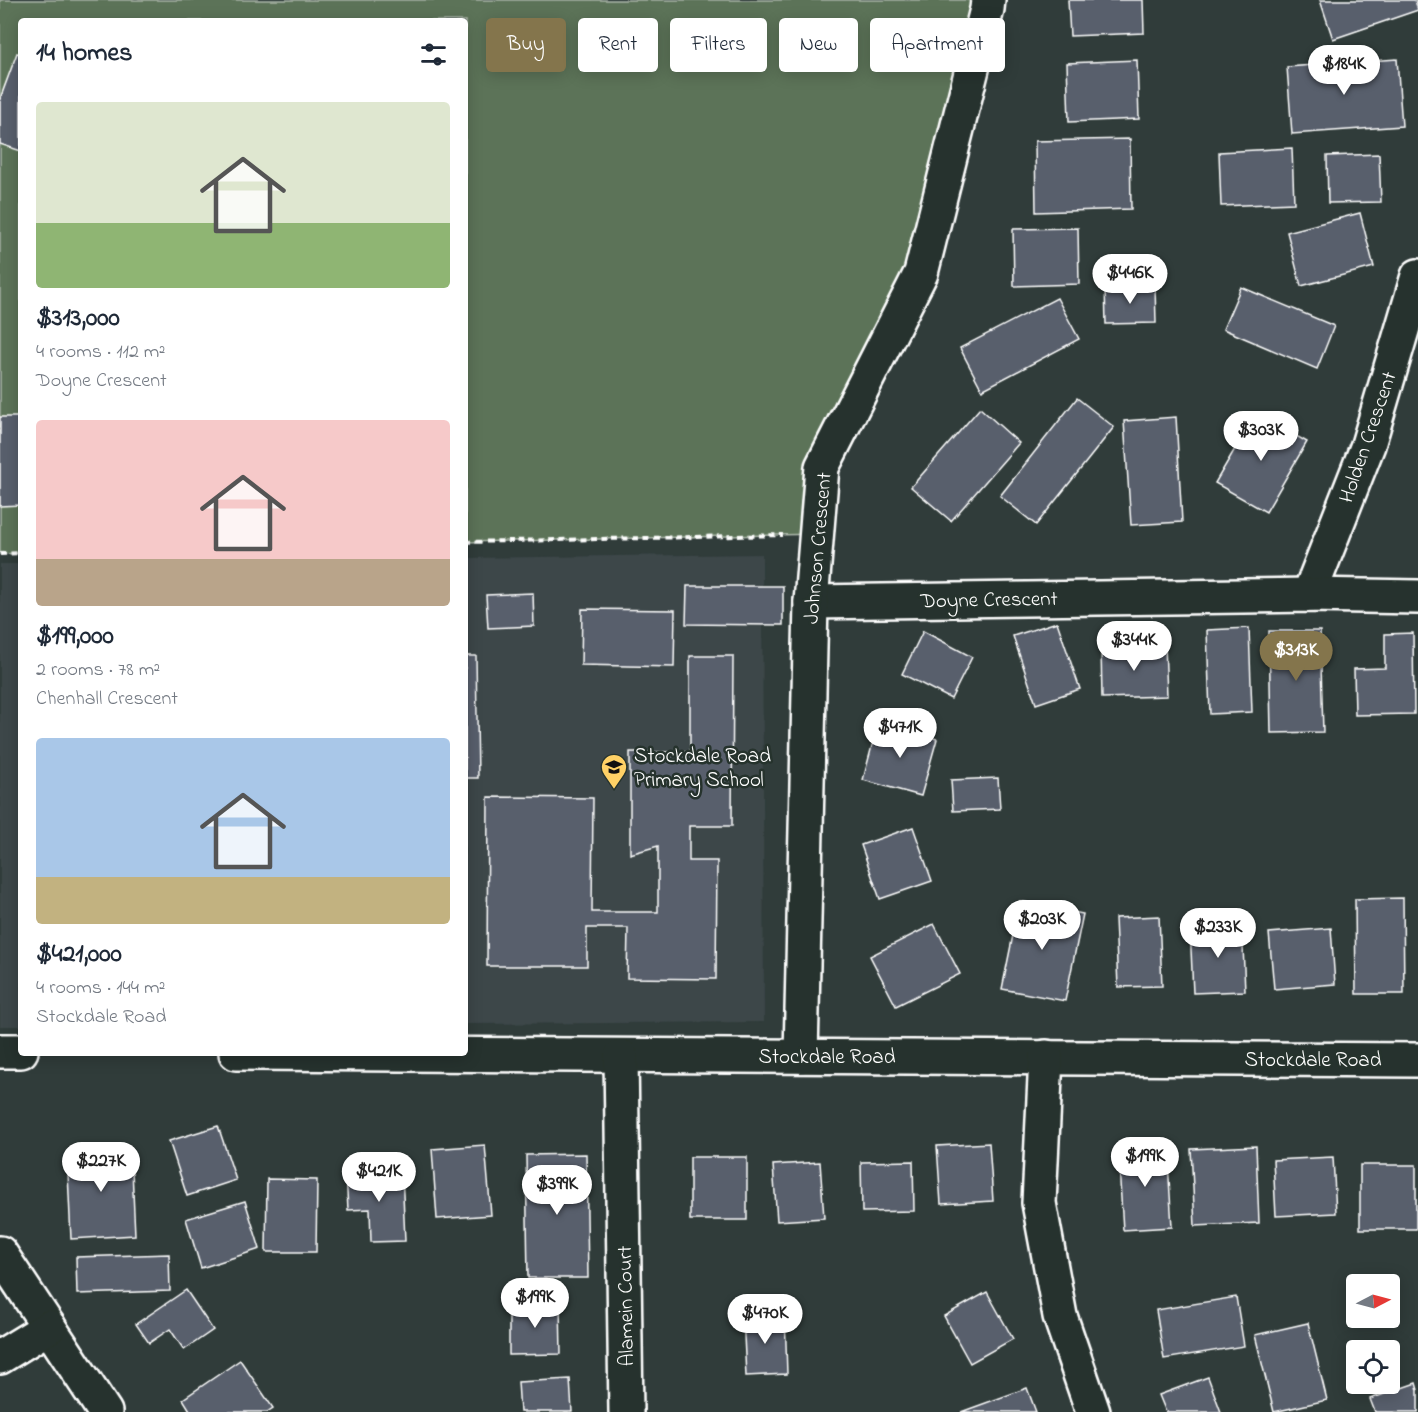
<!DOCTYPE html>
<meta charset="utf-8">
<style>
body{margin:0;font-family:"Indie Flower",sans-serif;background:#f6f6f7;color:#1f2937;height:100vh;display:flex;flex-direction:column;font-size:22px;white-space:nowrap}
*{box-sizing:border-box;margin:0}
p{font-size:20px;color:#747a83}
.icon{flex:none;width:33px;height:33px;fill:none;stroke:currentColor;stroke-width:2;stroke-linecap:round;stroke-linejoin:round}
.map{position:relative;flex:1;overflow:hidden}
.sheet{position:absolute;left:18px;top:18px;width:450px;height:1038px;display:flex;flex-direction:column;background:#fff;border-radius:6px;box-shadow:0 3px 15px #0003}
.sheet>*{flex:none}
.top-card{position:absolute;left:486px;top:18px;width:570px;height:54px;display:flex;gap:12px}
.needle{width:39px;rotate:84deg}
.buttons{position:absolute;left:1346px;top:1274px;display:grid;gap:12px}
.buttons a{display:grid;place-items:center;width:54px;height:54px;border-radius:6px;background:#fff;box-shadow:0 3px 15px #0003;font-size:30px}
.price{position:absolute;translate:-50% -51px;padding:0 14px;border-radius:21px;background:#fff;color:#222;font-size:20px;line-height:39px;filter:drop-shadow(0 2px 3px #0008)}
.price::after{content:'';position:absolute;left:50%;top:36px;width:18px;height:14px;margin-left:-9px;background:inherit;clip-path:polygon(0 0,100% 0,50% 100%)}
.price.selected{background:#84754c;color:#fff}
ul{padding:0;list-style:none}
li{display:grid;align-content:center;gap:12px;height:318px;padding:0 18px}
li span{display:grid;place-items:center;height:186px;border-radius:6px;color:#555}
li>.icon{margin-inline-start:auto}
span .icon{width:108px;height:108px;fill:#fffc;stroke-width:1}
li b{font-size:26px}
h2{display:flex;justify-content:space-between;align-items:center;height:72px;padding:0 18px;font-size:26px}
.tag{padding:0 21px;border-radius:6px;background:#fff;box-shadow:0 3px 15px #0003;font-size:21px;line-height:54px}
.tag.selected{background:#84754c;color:#fff}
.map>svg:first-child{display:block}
.built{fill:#3c4649}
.green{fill:#5c7358;stroke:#aeb9ac;stroke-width:1.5}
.building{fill:#585f6c;stroke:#fff;stroke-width:1.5}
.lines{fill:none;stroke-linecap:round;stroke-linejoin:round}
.minor-casing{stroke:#fff;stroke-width:38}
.path{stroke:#fff;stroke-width:4;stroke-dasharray:6 4.5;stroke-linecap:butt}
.minor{stroke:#26332d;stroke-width:33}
.labels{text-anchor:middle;stroke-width:5;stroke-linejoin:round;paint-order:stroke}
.street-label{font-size:21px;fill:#fff;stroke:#26332d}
.poi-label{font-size:21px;fill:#fff;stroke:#26332d;text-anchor:start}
</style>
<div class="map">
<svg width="1418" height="1412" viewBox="0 0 1418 1412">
<rect width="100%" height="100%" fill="#303c3a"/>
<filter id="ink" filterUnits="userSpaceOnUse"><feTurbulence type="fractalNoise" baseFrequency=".0167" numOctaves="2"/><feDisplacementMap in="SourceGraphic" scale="12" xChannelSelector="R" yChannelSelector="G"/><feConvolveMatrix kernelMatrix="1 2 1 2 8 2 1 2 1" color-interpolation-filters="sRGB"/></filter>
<g filter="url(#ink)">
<g class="built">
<polygon points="762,554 764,1022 465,1024 465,558"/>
<rect x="0" y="564" width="21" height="462"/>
</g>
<polygon class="green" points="0,0 988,0 921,273 822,467 817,534 465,542 465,21 21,21 21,553 0,554"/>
<g class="building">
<polygon points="1068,0 1143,0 1144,33 1070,36"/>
<polygon points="1320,0 1415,0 1418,10 1333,39"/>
<polygon points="17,53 21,54 21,151 0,144 0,99"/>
<polygon points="1397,59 1402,126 1292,134 1287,67"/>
<polygon points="1137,60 1139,119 1069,122 1067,63"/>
<polygon points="1130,139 1131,209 1036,212 1035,141"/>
<polygon points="1292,148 1294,203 1221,206 1219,152"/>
<polygon points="1379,154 1381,202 1328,203 1327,156"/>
<polygon points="1360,213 1374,267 1301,286 1287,232"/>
<polygon points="1078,228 1079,284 1014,286 1013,229"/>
<polygon points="1105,286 1155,286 1156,323 1106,324"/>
<polygon points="1241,287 1334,326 1317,369 1223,329"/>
<polygon points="1057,298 1079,339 982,390 960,348"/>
<polygon points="1077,398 1114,427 1036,525 1000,496"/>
<polygon points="980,408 1019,443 951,521 911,487"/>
<polygon points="1256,413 1307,442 1266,512 1215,483"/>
<polygon points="0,417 21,417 21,505 0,506"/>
<polygon points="1176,417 1182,522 1131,525 1124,421"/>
<polygon points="687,586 783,586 783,625 686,624"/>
<polygon points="533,593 534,626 488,628 486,595"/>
<polygon points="582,609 675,610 674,667 581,665"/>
<polygon points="1057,622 1080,689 1036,704 1013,636"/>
<polygon points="1249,628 1252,712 1210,714 1207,630"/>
<polygon points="923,631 972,657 951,699 902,674"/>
<polygon points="1269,631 1320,631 1323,732 1271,733"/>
<polygon points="1413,633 1414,714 1355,715 1354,669 1385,668 1385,634"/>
<polygon points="1165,645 1167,696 1102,698 1101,647"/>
<polygon points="465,656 476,656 478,778 465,778"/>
<polygon points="690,656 733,656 732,826 689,826 689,861 717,861 716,979 627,978 628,928 587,928 587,966 487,966 488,797 593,798 592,912 658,912 658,846 630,854 630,752 690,752"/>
<polygon points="878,723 937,739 921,796 863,780"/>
<polygon points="998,778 1000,809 953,811 951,780"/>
<polygon points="913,827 932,881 880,899 861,845"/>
<polygon points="1403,898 1404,994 1356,994 1355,899"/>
<polygon points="1020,901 1083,914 1065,1001 1002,989"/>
<polygon points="1159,916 1162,986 1118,987 1115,918"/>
<polygon points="934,924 960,974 896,1006 870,956"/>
<polygon points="1242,924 1245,991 1193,993 1190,927"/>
<polygon points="1331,928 1335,984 1274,989 1269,933"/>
<polygon points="218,1126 236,1180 187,1196 169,1141"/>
<polygon points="989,1143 993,1201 941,1204 937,1146"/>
<polygon points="485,1145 491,1215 437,1219 432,1149"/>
<polygon points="1167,1146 1172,1227 1123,1230 1118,1150"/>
<polygon points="1256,1146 1259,1223 1195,1226 1191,1149"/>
<polygon points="131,1148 135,1235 71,1239 67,1151"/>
<polygon points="586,1154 588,1278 528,1278 526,1155"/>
<rect x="690" y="1157" width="57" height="63"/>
<polygon points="1333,1157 1336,1213 1276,1216 1273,1160"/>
<polygon points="913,1161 914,1211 862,1212 861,1162"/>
<polygon points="820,1162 824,1218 777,1221 773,1165"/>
<rect x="1360" y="1165" width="56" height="64"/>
<polygon points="402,1171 405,1241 371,1242 370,1209 348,1210 346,1173"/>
<polygon points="267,1179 317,1180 316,1252 266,1252"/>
<polygon points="245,1201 260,1249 201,1268 186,1219"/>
<polygon points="169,1254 170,1291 77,1294 76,1257"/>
<polygon points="186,1290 213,1330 184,1350 170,1329 149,1343 136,1324"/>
<polygon points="987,1292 1013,1339 970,1363 944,1316"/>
<polygon points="1236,1297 1244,1346 1164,1359 1156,1310"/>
<polygon points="509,1304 560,1304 561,1354 509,1355"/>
<polygon points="785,1314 787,1374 746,1376 743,1315"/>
<polygon points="1308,1323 1327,1400 1274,1412 1255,1335"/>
<polygon points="240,1360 273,1408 267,1412 191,1412 183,1399"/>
<polygon points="1208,1377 1221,1412 1166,1412 1159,1395"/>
<polygon points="570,1379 572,1412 520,1412 518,1382"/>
<polygon points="1416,1383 1418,1390 1418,1412 1375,1412 1370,1399"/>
<polygon points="1027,1388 1036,1412 961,1412"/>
</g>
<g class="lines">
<g class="minor-casing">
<g id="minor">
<polyline points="1309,595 1368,445 1418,276"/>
<polyline points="811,602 1309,595 1418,597"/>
<polyline points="0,1051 21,1051"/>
<polyline points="236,1053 1418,1060"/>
<polyline points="621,1056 626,1412"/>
<polyline points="801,1056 811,602 822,467 921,273 987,9 988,0"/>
<polyline points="1046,1057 1039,1203 1060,1316 1093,1412"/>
<polyline points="0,1253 105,1412"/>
<polyline points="0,1357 49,1327"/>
</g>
</g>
<g class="path">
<polyline points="465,542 783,535"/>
<polyline points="0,554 21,553"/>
</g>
<use href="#minor" class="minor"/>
</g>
</g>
<defs>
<g id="school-pin" transform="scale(1.35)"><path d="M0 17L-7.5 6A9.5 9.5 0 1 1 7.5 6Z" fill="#ffd166" stroke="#26332d"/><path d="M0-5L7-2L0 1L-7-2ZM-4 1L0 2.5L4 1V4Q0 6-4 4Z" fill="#111"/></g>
</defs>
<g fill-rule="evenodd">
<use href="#school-pin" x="614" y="767"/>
</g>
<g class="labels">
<g class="street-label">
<text transform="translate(1367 437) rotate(-71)" y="7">Holden Crescent</text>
<text transform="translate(817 548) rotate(-85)" y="7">Johnson Crescent</text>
<text transform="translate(989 599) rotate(-1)" y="7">Doyne Crescent</text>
<text x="827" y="1063">Stockdale Road</text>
<text x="1313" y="1066">Stockdale Road</text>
<text transform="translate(625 1306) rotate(-91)" y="7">Alamein Court</text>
</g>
<g class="poi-label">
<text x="634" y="762">Stockdale Road<tspan x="634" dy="24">Primary School</tspan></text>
</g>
</g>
</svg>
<div class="buttons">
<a><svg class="needle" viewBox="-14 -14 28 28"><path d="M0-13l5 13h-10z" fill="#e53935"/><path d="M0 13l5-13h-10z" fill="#747a83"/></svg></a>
<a><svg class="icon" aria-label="locate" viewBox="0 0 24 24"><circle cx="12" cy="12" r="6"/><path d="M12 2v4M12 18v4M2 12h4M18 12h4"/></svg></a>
</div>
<b class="price" style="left:1344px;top:96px">$184K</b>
<b class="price" style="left:1130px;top:305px">$446K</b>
<b class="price" style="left:1261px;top:462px">$303K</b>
<b class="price" style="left:1134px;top:672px">$344K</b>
<b class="price selected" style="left:1296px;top:682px">$313K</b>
<b class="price" style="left:900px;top:759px">$471K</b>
<b class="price" style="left:1042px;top:951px">$203K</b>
<b class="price" style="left:1218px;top:959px">$233K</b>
<b class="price" style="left:1145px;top:1188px">$199K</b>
<b class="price" style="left:101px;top:1193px">$227K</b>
<b class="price" style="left:379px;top:1203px">$421K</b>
<b class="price" style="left:557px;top:1216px">$399K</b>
<b class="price" style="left:535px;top:1329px">$199K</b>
<b class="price" style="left:765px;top:1345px">$470K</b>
<div class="top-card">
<a class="tag selected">Buy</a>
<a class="tag">Rent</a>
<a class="tag">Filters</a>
<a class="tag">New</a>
<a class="tag">Apartment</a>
</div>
<section class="sheet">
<h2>14 homes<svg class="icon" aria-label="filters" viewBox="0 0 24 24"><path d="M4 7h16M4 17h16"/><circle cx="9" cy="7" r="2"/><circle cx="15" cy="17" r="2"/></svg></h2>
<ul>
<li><span style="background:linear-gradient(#dfe7d0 65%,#8fb573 0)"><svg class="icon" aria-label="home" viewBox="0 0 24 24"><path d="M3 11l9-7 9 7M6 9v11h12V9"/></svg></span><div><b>$313,000</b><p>4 rooms · 112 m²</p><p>Doyne Crescent</p></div></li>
<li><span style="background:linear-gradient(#f6c9c9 75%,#b9a48a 0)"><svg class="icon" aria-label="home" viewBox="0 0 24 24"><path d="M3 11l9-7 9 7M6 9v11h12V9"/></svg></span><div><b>$199,000</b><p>2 rooms · 78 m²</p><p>Chenhall Crescent</p></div></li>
<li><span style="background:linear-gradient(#a9c7e8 75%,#c2b280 0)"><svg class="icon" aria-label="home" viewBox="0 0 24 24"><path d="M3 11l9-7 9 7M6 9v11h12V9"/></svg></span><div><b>$421,000</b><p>4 rooms · 144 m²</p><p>Stockdale Road</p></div></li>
</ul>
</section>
</div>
